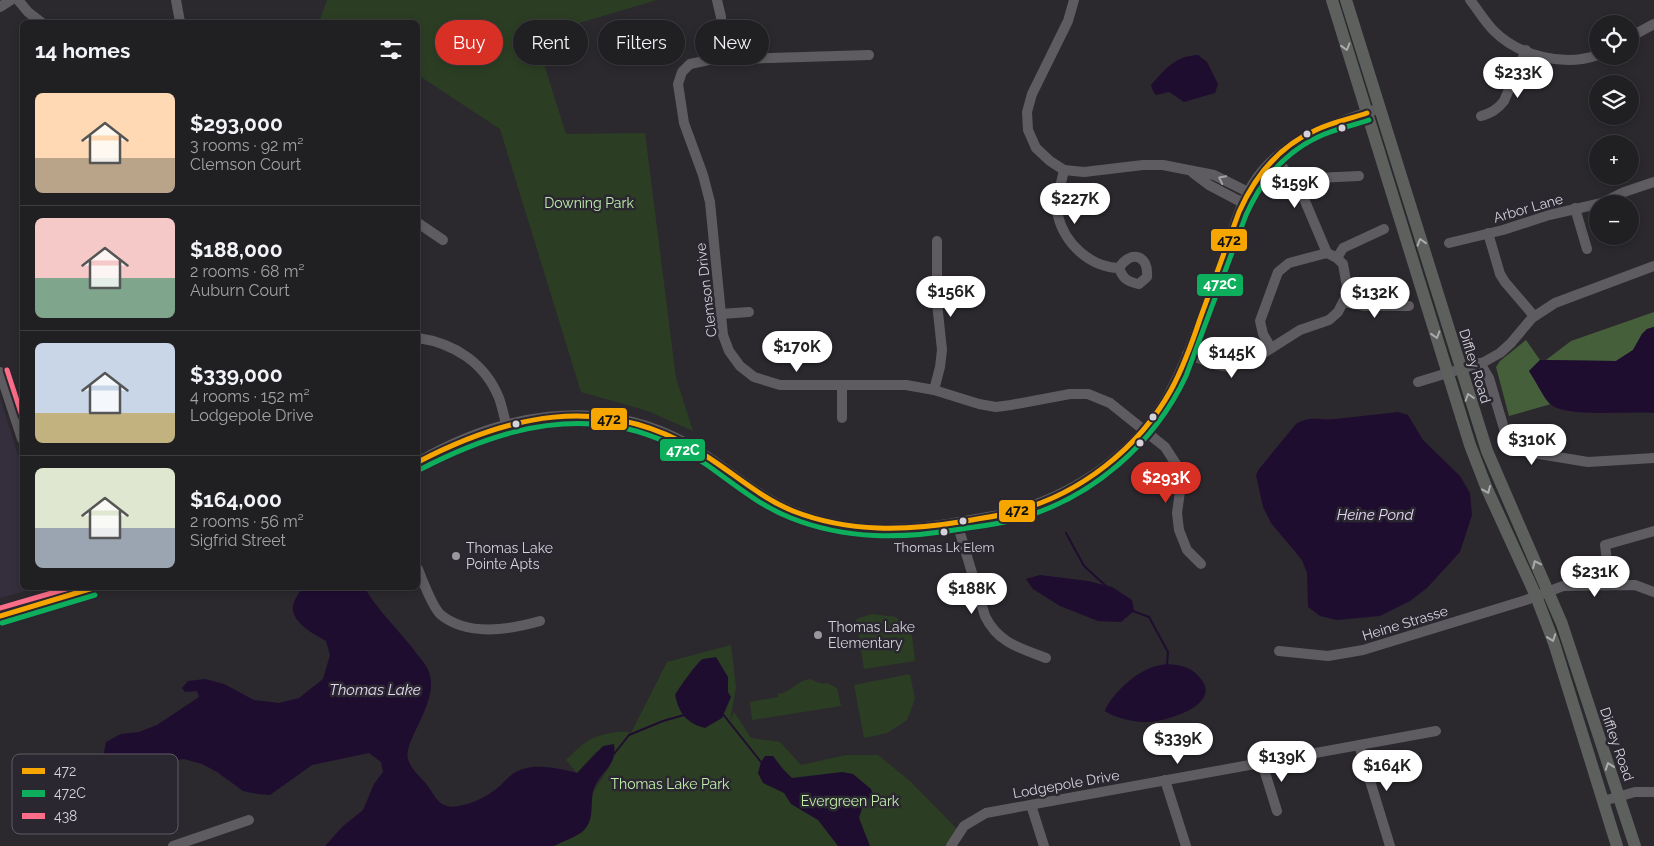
<!DOCTYPE html>
<meta charset="utf-8">
<style>
body{margin:0;font-family:Raleway,sans-serif;background:#2d2c2f;color:#f1f3f6;height:100vh;display:flex;flex-direction:column;font-size:19px;white-space:nowrap}
*{box-sizing:border-box;margin:0}
p{font-size:16px;color:#a2a2a5}
.icon{flex:none;width:28px;height:28px;fill:none;stroke:currentColor;stroke-width:2;stroke-linecap:round;stroke-linejoin:round}
.map{position:relative;flex:1;overflow:hidden}
.details{position:absolute;left:20px;top:20px;width:400px;height:570px;display:flex;flex-direction:column;background:#201f22;border-radius:8px;box-shadow:0 2px 8px #0003,0 0 0 1px #3d3d40}
.details>*{flex:none}
.banner{position:absolute;left:435px;top:20px;width:475px;height:45px;display:flex;gap:10px}
.tools{position:absolute;left:1589px;top:15px;display:grid;gap:10px}
.tools a{display:grid;place-items:center;width:50px;height:50px;border-radius:50%;background:#201f22;box-shadow:0 2px 8px #0003,0 0 0 1px #3d3d40;font-size:25px}
.price{position:absolute;translate:-50% -42px;padding:0 11px;border-radius:18px;background:#fff;color:#222;font-size:16px;line-height:32px;filter:drop-shadow(0 1px 2px #0008)}
.price::after{content:'';position:absolute;left:50%;top:30px;width:15px;height:11px;margin-left:-8px;background:inherit;clip-path:polygon(0 0,100% 0,50% 100%)}
.price.on{background:#d93025;color:#fff}
ul{padding:0;list-style:none}
li{display:flex;align-items:center;gap:15px;height:125px;padding:0 15px}
li+li{border-top:1px solid #3d3d40}
li span{display:grid;place-items:center;flex:none;width:140px;height:100px;border-radius:8px;color:#555}
li>.icon{margin-inline-start:auto}
span .icon{width:60px;height:60px;fill:#fffc;stroke-width:1}
li b{font-size:21px}
h2{display:flex;justify-content:space-between;align-items:center;height:60px;padding:0 15px;font-size:21px}
.pill{padding:0 18px;border-radius:22px;background:#201f22;box-shadow:0 2px 8px #0003,0 0 0 1px #3d3d40;font-size:18px;line-height:45px}
.pill.on{background:#d93025;color:#fff}
.map>svg:first-child{display:block}
.built{fill:#352f3d}
.green{fill:#2b3e23}
.forest{fill:#465f3b}
.water{fill:#1f0d30}
.lines{fill:none;stroke-linecap:round;stroke-linejoin:round}
.stream{stroke:#1f0d30;stroke-width:2}
.minor{stroke:#5e5c60;stroke-width:10}
.major{stroke:#5d605d;stroke-width:12}
.bus-1-casing{stroke:#2b2730;stroke-width:9}
.bus-2-casing{stroke:#2b2730;stroke-width:9}
.bus-3-casing{stroke:#2b2730;stroke-width:9}
.bus-1{stroke:#f7a600;stroke-width:5}
.bus-2{stroke:#0daf5c;stroke-width:5}
.bus-3{stroke:#fb6d88;stroke-width:5}
.oneway{stroke:#ababae}
.oneway2{stroke:#a5a3a9}
.bus-dot{fill:#d5d3d9;stroke:#2b2730;stroke-width:2}
.poi-dot{fill:#9a989d;stroke:#2b2730;stroke-width:2}
.labels{text-anchor:middle;stroke-width:5;stroke-linejoin:round;paint-order:stroke}
.bus-label{font-size:13px;fill:#d5d3d9;stroke:#2b2730}
.park-label{font-size:14px;fill:#bfefab;stroke:#2b2730}
.street-label{font-size:14px;fill:#d5d3d9;stroke:#2b2730}
.poi-label{font-size:14px;fill:#d5d3d9;stroke:#2b2730;text-anchor:start}
.water-label{font-size:15px;font-style:italic;fill:#e5d9f6;stroke:#2b2730}
.key{fill:#2b2730;stroke:#5e5b63;stroke-width:1}
.key-label{font-size:14px;fill:#d5d3d9}
.line-badge{stroke:#2b2730;stroke-width:2}
.badge-label{font-size:14px;text-anchor:middle;font-weight:bold;fill:#fff}
.pale-badge-label{font-size:14px;text-anchor:middle;font-weight:bold;fill:#111}
</style>
<div class="map">
<svg width="1654" height="846" viewBox="0 0 1654 846">
<rect width="100%" height="100%" fill="#2b292e"/>
<polygon class="built" points="0,398 22,468 22,588 36,588 0,598"/>
<g class="green">
<polygon points="327,0 657,0 535,36 566,134 645,133 676,378 693,431 648,411 581,392 500,129 421,77 418,77 418,22 319,22"/>
<polygon points="872,614 896,617 912,636 915,661 864,669 856,619"/>
<path d="M731 645 736 687 730 722 734 712 751 738 780 742 801 765 846 755H878L910 781 960 832 951 846H554L582 832 593 792 610 766 597 751 577 773 566 760C582 745 588 737 611 733 618 732 624 731 631 733L667 662Z"/>
<polygon points="910,674 915,699 907,720 887,733 864,738 854,685"/>
<path d="M809 679 823 684 827 683 837 688 841 706 752 720 750 702 778 697V694C790 693 797 681 809 679Z"/>
</g>
<g class="forest">
<polygon points="1654,312 1654,327 1647,329 1642,334 1633,350 1616,361 1546,360 1571,341"/>
<polygon points="1526,340 1540,360 1529,371 1551,404 1509,416 1496,367 1500,361"/>
</g>
<g class="water">
<path d="M1198 55 1207 62 1218 84 1215 93 1184 102 1169 92 1156 95 1153 91 1151 85C1165 69 1175 56 1198 55Z"/>
<path d="M1654 327V413C1631 411 1566 418 1550 404 1543 397 1535 380 1529 371L1540 360 1616 361 1633 350 1642 334 1647 329Z"/>
<path d="M1398 412 1408 415 1423 440 1460 476 1470 493 1472 515 1460 552 1427 588 1410 601 1380 616 1337 620 1320 616 1308 607 1307 573 1302 560 1271 523 1263 507 1256 475 1259 469 1296 424C1311 415 1319 421 1335 419 1356 417 1377 414 1398 412Z"/>
<polygon points="1040,575 1088,581 1112,587 1132,600 1134,611 1121,622 1098,621 1060,606 1033,589 1026,579"/>
<path d="M302 588H365C378 611 398 629 414 650 419 657 426 664 429 672 440 702 403 740 408 759 412 772 423 778 430 789 439 804 445 810 463 805 477 802 489 795 500 786 504 782 509 776 514 773 533 762 557 768 577 773L603 746 614 744C618 768 598 771 593 792 590 806 595 821 582 832 574 838 563 841 554 846H325L342 827 363 810 374 784 383 772 381 762 369 753 312 765 270 795 257 794 243 791 217 772 202 764 184 759 161 762 141 771 126 794 105 804C104 803 100 800 99 798 95 789 104 754 106 742L121 734 139 732 157 725 199 697 197 691 185 692 182 688 188 681 205 679 224 684 254 700 279 703 299 698 323 679 330 655 326 641C314 634 291 623 293 606 294 600 299 593 302 588Z"/>
<path d="M716 657 728 677V692L731 697 722 718 705 728C686 723 679 713 675 695 679 688 697 662 703 659 707 658 712 658 716 657Z"/>
<path d="M1167 664C1181 665 1192 667 1201 679 1222 705 1167 721 1149 722 1137 723 1114 718 1105 711 1110 696 1133 675 1148 669 1154 666 1161 665 1167 664Z"/>
<polygon points="765,756 773,756 783,769 792,778 842,772 853,774 871,789 873,796 864,802 859,818 870,846 838,846 818,820 791,804 784,793 763,783 758,773 761,762"/>
</g>
<g class="lines">
<g class="stream">
<polyline points="1066,533 1084,566 1106,586"/>
<polyline points="1133,611 1149,617 1168,652 1167,665"/>
<polyline points="722,713 761,762"/>
<polyline points="614,754 629,735 663,721 684,715"/>
</g>
<g class="minor">
<polyline points="18,0 28,12 41,22"/>
<polyline points="176,0 180,22"/>
<polyline points="717,0 721,17 722,60"/>
<polyline points="1074,0 1068,21 1032,94 1027,112 1028,130 1036,148 1050,161 1064,170 1084,172 1143,165 1163,165 1214,175 1248,192"/>
<path d="M1470 0C1478 10 1485 22 1494 31 1519 56 1564 67 1598 55"/>
<polyline points="0,7 11,0"/>
<polyline points="1630,37 1654,24"/>
<polyline points="869,55 709,60 690,64 682,72 678,84 684,123 703,175 710,202 723,335 729,351 740,366 754,377 780,385 906,385 934,390 979,404 996,407 1011,405 1070,394 1088,394 1110,403 1165,447 1176,464 1181,484 1177,513 1179,530 1187,550 1201,564"/>
<path d="M1481 116C1491 113 1497 110 1504 101L1526 50"/>
<polyline points="1275,158 1299,187 1327,253"/>
<path d="M1064 170C1061 185 1055 201 1058 216 1065 244 1090 267 1119 268 1123 279 1128 282 1139 284L1147 277C1149 254 1130 250 1119 268"/>
<polyline points="1193,173 1209,185 1243,203"/>
<polyline points="1299,187 1316,178 1359,176"/>
<polyline points="1575,208 1587,249"/>
<polyline points="418,223 443,240"/>
<polyline points="1488,233 1500,274 1505,282 1534,316"/>
<polyline points="1449,243 1503,230 1549,215 1602,203 1624,192 1654,182"/>
<polyline points="1337,258 1343,248 1384,229"/>
<polyline points="1344,302 1365,306 1409,306"/>
<polyline points="721,314 749,312"/>
<path d="M418 338C454 343 485 363 499 398 502 406 504 416 506 424"/>
<polyline points="1187,354 1217,365 1230,367 1251,361 1300,330 1329,320 1338,312 1348,292 1343,264 1337,258 1327,253 1289,263 1278,272 1260,321 1263,334 1271,348"/>
<polyline points="1480,363 1489,378 1508,442 1514,448 1527,452 1588,462 1654,458"/>
<polyline points="0,372 22,439"/>
<polyline points="1418,382 1484,362 1500,353 1511,343 1532,318 1555,303 1654,266"/>
<polyline points="934,390 940,367 942,350 937,303 937,241"/>
<polyline points="842,418 842,385"/>
<path d="M418 462C499 415 597 395 684 442 722 463 752 494 792 511 852 535 909 532 971 520 987 517 1004 515 1019 510 1080 491 1138 451 1169 394 1192 351 1206 303 1223 258 1234 228 1242 194 1263 170 1294 134 1337 123 1380 108"/>
<path d="M957 523 985 616C998 643 1020 648 1046 658"/>
<path d="M418 569C422 580 433 607 440 614 467 637 509 630 540 621"/>
<polyline points="1610,585 1605,545 1654,531"/>
<polyline points="0,616 93,588"/>
<polyline points="1279,651 1328,656 1363,650 1526,600 1563,586 1635,585 1654,592"/>
<polyline points="1359,745 1390,846"/>
<polyline points="1262,763 1277,811"/>
<polyline points="1165,780 1186,846"/>
<polyline points="1603,801 1635,792 1654,792"/>
<polyline points="1031,805 1044,846"/>
<polyline points="173,846 249,820"/>
<polyline points="951,846 964,826 986,813 1436,731"/>
</g>
<g class="major">
<polyline points="1332,0 1470,445 1487,489 1536,596 1554,643 1617,846"/>
<polyline points="1346,0 1487,451 1562,624 1635,846"/>
</g>
<g class="bus-1-casing">
<g id="bus-1">
<path d="M418 462C508 415 599 394 693 448 727 467 756 496 793 511 849 533 907 531 966 521 982 518 1000 516 1016 511 1080 494 1139 448 1171 390 1183 368 1192 343 1200 319 1213 283 1226 247 1239 212 1255 176 1279 146 1316 130 1332 122 1350 119 1367 113"/>
<polyline points="0,616 93,588"/>
</g>
</g>
<g class="bus-2-casing">
<g id="bus-2">
<path d="M421 469C481 438 544 416 612 426 646 431 679 446 707 465 734 484 760 506 791 518 846 540 903 539 961 529 981 526 1001 524 1021 518 1093 497 1154 444 1186 376L1246 215C1261 181 1284 153 1318 137 1334 129 1352 126 1369 120"/>
<polyline points="2,623 95,595"/>
</g>
</g>
<g class="bus-3-casing">
<g id="bus-3">
<polyline points="7,370 22,416"/>
<polyline points="0,608 69,588"/>
</g>
</g>
<use href="#bus-1" class="bus-1"/>
<use href="#bus-2" class="bus-2"/>
<use href="#bus-3" class="bus-3"/>
</g>
<defs><path id="oneway-chevron" d="M-2-3.5L2.5 0L-2 3.5" fill="none" stroke-width="1.6" stroke-linecap="round" stroke-linejoin="round" transform="scale(1.25)"/></defs>
<g class="oneway">
<use href="#oneway-chevron" transform="translate(1346 47) rotate(73)"/>
<use href="#oneway-chevron" transform="translate(1421 242) rotate(-107)"/>
<use href="#oneway-chevron" transform="translate(1436 335) rotate(73)"/>
<use href="#oneway-chevron" transform="translate(1469 397) rotate(-108)"/>
<use href="#oneway-chevron" transform="translate(1487 490) rotate(67)"/>
<use href="#oneway-chevron" transform="translate(1536 564) rotate(-115)"/>
<use href="#oneway-chevron" transform="translate(1552 638) rotate(70)"/>
<use href="#oneway-chevron" transform="translate(1609 766) rotate(-110)"/>
</g>
<use class="oneway2" href="#oneway-chevron" transform="translate(1222 179) rotate(-153)"/>
<g class="bus-dot">
<circle cx="1342" cy="128" r="4.5"/>
<circle cx="1307" cy="134" r="4.5"/>
<circle cx="1153" cy="417" r="4.5"/>
<circle cx="516" cy="424" r="4.5"/>
<circle cx="1140" cy="443" r="4.5"/>
<circle cx="963" cy="521" r="4.5"/>
<circle cx="944" cy="532" r="4.5"/>
</g>
<g class="poi-dot">
<circle cx="456" cy="556" r="5"/>
<circle cx="818" cy="635" r="5"/>
</g>
<g class="labels">
<g class="bus-label">
<text x="944" y="552">Thomas Lk Elem</text>
</g>
<g class="park-label">
<text x="589" y="208">Downing Park</text>
<text x="670" y="789">Thomas Lake Park</text>
<text x="850" y="806">Evergreen Park</text>
</g>
<g class="street-label">
<text transform="translate(1528 208) rotate(-16)" y="5">Arbor Lane</text>
<text transform="translate(706 290) rotate(-97)" y="5">Clemson Drive</text>
<text transform="translate(1475 366) rotate(73)" y="5">Diffley Road</text>
<text transform="translate(1405 623) rotate(-17)" y="5">Heine Strasse</text>
<text transform="translate(1617 744) rotate(71)" y="5">Diffley Road</text>
<text transform="translate(1066 784) rotate(-10)" y="5">Lodgepole Drive</text>
</g>
<g class="poi-label">
<text x="466" y="553">Thomas Lake<tspan x="466" dy="16">Pointe Apts</tspan></text>
<text x="828" y="632">Thomas Lake<tspan x="828" dy="16">Elementary</tspan></text>
</g>
<g class="water-label">
<text x="1375" y="520">Heine Pond</text>
<text x="375" y="695">Thomas Lake</text>
</g>
</g>
<rect x="12" y="754" width="166" height="80" rx="8" class="key"/>
<rect x="22" y="768" width="23" height="6" fill="#f7a600"/>
<rect x="22" y="790" width="23" height="7" fill="#0daf5c"/>
<rect x="22" y="813" width="23" height="6" fill="#fb6d88"/>
<g class="key-label">
<text x="54" y="776">472</text>
<text x="54" y="798">472C</text>
<text x="54" y="821">438</text>
</g>
<g class="line-badge">
<rect x="1210" y="228" width="38" height="24" rx="5" fill="#f7a600"/>
<rect x="1196" y="273" width="48" height="24" rx="5" fill="#0daf5c"/>
<rect x="590" y="407" width="38" height="24" rx="5" fill="#f7a600"/>
<rect x="659" y="438" width="47" height="24" rx="5" fill="#0daf5c"/>
<rect x="998" y="499" width="38" height="24" rx="5" fill="#f7a600"/>
</g>
<g class="badge-label">
<text x="1220" y="289">472C</text>
<text x="683" y="455">472C</text>
</g>
<g class="pale-badge-label">
<text x="1229" y="245">472</text>
<text x="609" y="424">472</text>
<text x="1017" y="515">472</text>
</g>
</svg>
<div class="tools">
<a><svg class="icon" aria-label="locate" viewBox="0 0 24 24"><circle cx="12" cy="12" r="6"/><path d="M12 2v4M12 18v4M2 12h4M18 12h4"/></svg></a>
<a><svg class="icon" aria-label="layers" viewBox="0 0 24 24"><path d="M12 4l9 5-9 5-9-5zM3 14l9 5 9-5"/></svg></a>
<a>+</a>
<a>−</a>
</div>
<b class="price" style="left:1518px;top:99px">$233K</b>
<b class="price" style="left:1295px;top:209px">$159K</b>
<b class="price" style="left:1075px;top:225px">$227K</b>
<b class="price" style="left:951px;top:318px">$156K</b>
<b class="price" style="left:1375px;top:319px">$132K</b>
<b class="price" style="left:797px;top:373px">$170K</b>
<b class="price" style="left:1232px;top:379px">$145K</b>
<b class="price" style="left:1532px;top:466px">$310K</b>
<b class="price on" style="left:1166px;top:504px">$293K</b>
<b class="price" style="left:1595px;top:598px">$231K</b>
<b class="price" style="left:972px;top:615px">$188K</b>
<b class="price" style="left:1178px;top:765px">$339K</b>
<b class="price" style="left:1282px;top:783px">$139K</b>
<b class="price" style="left:1387px;top:792px">$164K</b>
<div class="banner">
<a class="pill on">Buy</a>
<a class="pill">Rent</a>
<a class="pill">Filters</a>
<a class="pill">New</a>
</div>
<section class="details">
<h2>14 homes<svg class="icon" aria-label="filters" viewBox="0 0 24 24"><path d="M4 7h16M4 17h16"/><circle cx="9" cy="7" r="2"/><circle cx="15" cy="17" r="2"/></svg></h2>
<ul>
<li><span style="background:linear-gradient(#ffd9b3 65%,#b9a48a 0)"><svg class="icon" aria-label="home" viewBox="0 0 24 24"><path d="M3 11l9-7 9 7M6 9v11h12V9"/></svg></span><div><b>$293,000</b><p>3 rooms · 92 m²</p><p>Clemson Court</p></div></li>
<li><span style="background:linear-gradient(#f6c9c9 60%,#7fa58c 0)"><svg class="icon" aria-label="home" viewBox="0 0 24 24"><path d="M3 11l9-7 9 7M6 9v11h12V9"/></svg></span><div><b>$188,000</b><p>2 rooms · 68 m²</p><p>Auburn Court</p></div></li>
<li><span style="background:linear-gradient(#c9d6e8 70%,#c2b280 0)"><svg class="icon" aria-label="home" viewBox="0 0 24 24"><path d="M3 11l9-7 9 7M6 9v11h12V9"/></svg></span><div><b>$339,000</b><p>4 rooms · 152 m²</p><p>Lodgepole Drive</p></div></li>
<li><span style="background:linear-gradient(#dfe7d0 60%,#9aa5b1 0)"><svg class="icon" aria-label="home" viewBox="0 0 24 24"><path d="M3 11l9-7 9 7M6 9v11h12V9"/></svg></span><div><b>$164,000</b><p>2 rooms · 56 m²</p><p>Sigfrid Street</p></div></li>
</ul>
</section>
</div>
